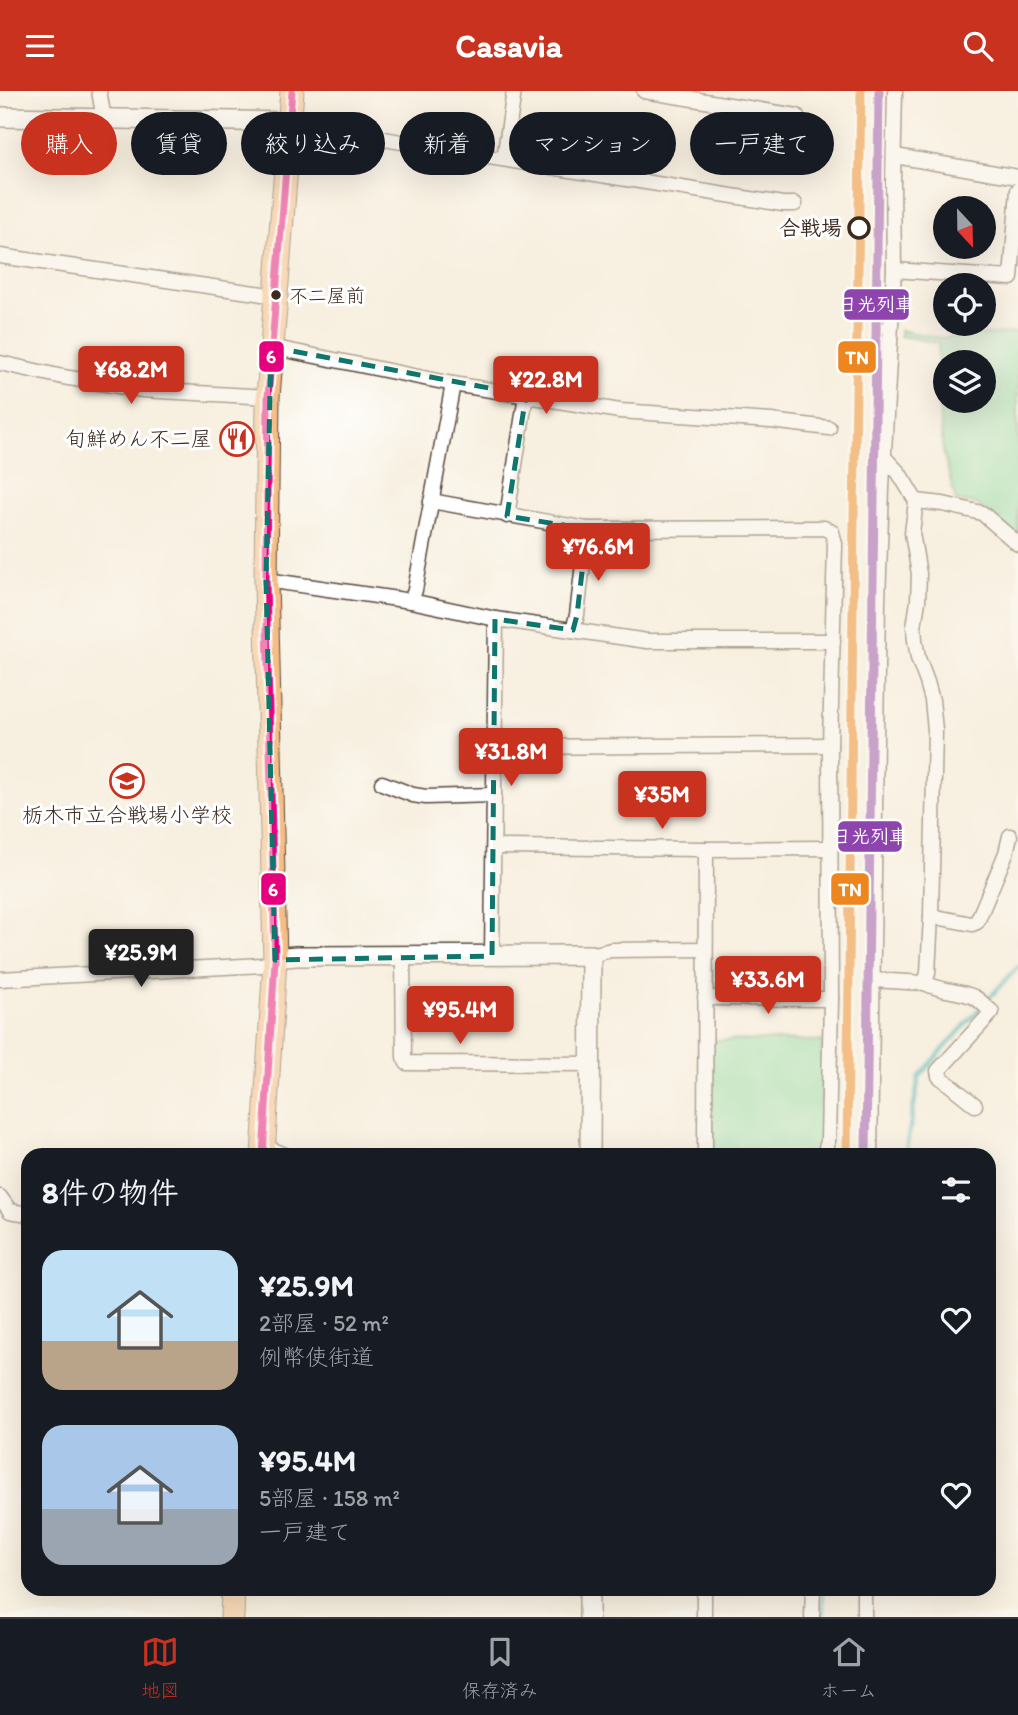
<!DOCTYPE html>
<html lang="ja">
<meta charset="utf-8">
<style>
body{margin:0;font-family:Itim,"Klee One",sans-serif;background:#242831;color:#f1f3f6;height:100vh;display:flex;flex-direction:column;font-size:26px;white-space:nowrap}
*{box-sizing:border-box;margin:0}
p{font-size:23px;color:#9ea1a6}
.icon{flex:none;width:38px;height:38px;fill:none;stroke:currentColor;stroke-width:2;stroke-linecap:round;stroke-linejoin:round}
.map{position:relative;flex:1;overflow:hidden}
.side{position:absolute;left:21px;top:1057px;width:975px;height:448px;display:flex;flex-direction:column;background:#171b24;border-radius:21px;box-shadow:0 7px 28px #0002}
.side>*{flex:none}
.banner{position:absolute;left:21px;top:21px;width:976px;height:63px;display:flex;gap:14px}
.needle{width:46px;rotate:158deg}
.buttons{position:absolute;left:933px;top:105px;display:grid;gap:14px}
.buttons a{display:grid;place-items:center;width:63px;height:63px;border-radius:50%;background:#171b24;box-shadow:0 7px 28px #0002;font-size:35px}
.price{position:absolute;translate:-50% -60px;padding:0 16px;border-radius:7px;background:#c8321e;color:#fff;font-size:23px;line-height:46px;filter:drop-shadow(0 2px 4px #0008)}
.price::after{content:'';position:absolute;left:50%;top:42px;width:21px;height:16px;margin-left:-10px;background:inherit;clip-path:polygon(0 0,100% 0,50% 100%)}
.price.active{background:#222;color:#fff}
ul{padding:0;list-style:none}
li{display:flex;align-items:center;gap:21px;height:175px;padding:0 21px}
li span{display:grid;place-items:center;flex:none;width:196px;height:140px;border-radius:21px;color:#555}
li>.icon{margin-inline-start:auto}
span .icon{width:84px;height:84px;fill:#fffc;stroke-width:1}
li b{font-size:30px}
h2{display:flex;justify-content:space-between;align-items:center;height:84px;padding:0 21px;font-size:30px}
.pill{padding:0 24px;border-radius:32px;background:#171b24;box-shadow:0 7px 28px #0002;font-size:24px;line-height:63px}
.pill.active{background:#c8321e;color:#fff}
header{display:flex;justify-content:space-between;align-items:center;height:91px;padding:0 21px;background:#c8321e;color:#fff;font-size:32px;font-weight:800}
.tabs{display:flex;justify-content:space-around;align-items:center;height:98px;border-top:2px solid #363941;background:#171b24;font-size:19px;color:#9ea1a6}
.tabs a{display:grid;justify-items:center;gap:4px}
.tabs .active{color:#c8321e}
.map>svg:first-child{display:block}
.green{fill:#82da9e;stroke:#5e825e;stroke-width:2;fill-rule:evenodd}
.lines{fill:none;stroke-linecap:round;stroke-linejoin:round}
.stream{stroke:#44b4bc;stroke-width:4.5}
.minor-casing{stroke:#57483b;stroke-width:17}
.tertiary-casing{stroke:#57483b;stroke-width:22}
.primary-casing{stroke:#57483b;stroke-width:25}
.minor{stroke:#fff;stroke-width:14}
.tertiary{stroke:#fff;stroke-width:19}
.primary{stroke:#f6be87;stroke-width:23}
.bus-1-casing{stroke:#fff;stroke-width:12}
.bus-1{stroke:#e5007d;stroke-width:7}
.rail-1-casing{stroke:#fff;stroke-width:14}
.rail-2-casing{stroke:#fff;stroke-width:14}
.rail-1{stroke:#ed861e;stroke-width:9}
.rail-2{stroke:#8e44ad;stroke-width:9}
.marked{fill:none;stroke:#0f766e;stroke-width:5;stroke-dasharray:14 9;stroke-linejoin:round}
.stop-dot{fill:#fff;stroke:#3b2a1e;stroke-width:3.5}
.bus-dot{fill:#3b2a1e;stroke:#fff;stroke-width:2.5}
.labels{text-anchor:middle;stroke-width:6;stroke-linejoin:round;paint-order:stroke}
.bus-label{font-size:19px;fill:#3b2a1e;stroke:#fff;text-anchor:start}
.stop-label{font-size:21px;font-weight:bold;fill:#3b2a1e;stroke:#fff;text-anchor:end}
.poi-label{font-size:21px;fill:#3b2a1e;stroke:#fff;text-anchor:end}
.line-badge{stroke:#fff;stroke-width:2.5}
.badge-label{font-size:19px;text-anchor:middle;font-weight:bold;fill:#fff}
</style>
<header><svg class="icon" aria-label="menu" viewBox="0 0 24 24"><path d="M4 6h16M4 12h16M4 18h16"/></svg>Casavia<svg class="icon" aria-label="search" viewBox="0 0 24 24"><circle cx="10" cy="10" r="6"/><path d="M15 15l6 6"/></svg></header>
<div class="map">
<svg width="1018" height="1526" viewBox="0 0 1018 1526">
<rect width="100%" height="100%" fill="#fff"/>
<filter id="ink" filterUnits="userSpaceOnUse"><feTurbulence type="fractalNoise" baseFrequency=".0143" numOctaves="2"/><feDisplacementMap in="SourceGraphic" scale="14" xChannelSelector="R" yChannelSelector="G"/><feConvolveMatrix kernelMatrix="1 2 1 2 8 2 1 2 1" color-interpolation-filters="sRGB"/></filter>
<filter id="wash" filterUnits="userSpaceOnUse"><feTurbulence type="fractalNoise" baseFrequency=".00686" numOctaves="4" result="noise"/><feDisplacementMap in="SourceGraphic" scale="28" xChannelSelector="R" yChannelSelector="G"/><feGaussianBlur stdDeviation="1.57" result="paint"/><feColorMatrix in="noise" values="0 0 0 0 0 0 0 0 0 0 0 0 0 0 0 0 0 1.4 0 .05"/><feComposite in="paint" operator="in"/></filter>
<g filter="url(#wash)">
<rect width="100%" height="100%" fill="#f7efdf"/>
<g class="green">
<path d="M900 239 940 247 1018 241V447L977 413 956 410 943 360 938 306V252L900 245ZM945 271H984V310H945Z"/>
<polygon points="712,949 822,950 821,1047 816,1064 712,1064"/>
</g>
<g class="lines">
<g class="stream">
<polyline points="989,907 1018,876"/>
<polyline points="905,1064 919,986 979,918"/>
<polyline points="823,1525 823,1498"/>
</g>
</g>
</g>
<g filter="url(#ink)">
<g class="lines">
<g class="minor-casing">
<g id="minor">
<polyline points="99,0 104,28"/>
<polyline points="644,0 797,25"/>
<polyline points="289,31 457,61 783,113 795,113"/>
<polyline points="894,67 901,66 1018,86"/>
<polyline points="504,68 514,0"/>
<polyline points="0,165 276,205"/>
<polyline points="894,179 1011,187 1018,99"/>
<polyline points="271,256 453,293 620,320 771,330 829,337"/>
<polyline points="0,272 63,286 143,299 268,306"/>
<polyline points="431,410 587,438 824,437 832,441 835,453 830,654 831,908 828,1050 824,1064"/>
<polyline points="916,410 943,413 982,422 1018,453"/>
<polyline points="507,425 526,304"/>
<polyline points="266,489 411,510 496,528 647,550 833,550"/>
<polyline points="411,510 415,499 453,293"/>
<polyline points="573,539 577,524 587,438"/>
<polyline points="494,656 830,654"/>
<polyline points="382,692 413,704 426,706 494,704"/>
<polyline points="494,756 706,758 830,757"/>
<polyline points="931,825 972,833 977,831 1006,762 1010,745"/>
<polyline points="591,864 611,859 705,858"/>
<polyline points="403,865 404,966 407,972 590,973"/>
<polyline points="492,865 496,528"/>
<polyline points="0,888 262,874 275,869"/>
<polyline points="872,889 925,892 928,882 931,825 935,639 932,609 927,591 918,567 915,549 914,536 918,510 919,483 912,442 916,410 899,382 884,366"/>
<path d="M925 892C942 901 958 899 974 906 981 910 986 916 992 921L938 980 939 985 975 1014"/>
<polyline points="705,907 831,908"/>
<polyline points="264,1055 285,1064"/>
<polyline points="705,1064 706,758"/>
<polyline points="870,1064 878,510 882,397 894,179 893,90 895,0"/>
<polyline points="0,1106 10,1120 28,1123"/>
<polyline points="704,1526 704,1498"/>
<polyline points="812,1526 813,1498"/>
<polyline points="864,1526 864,1498"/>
</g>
</g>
<g class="tertiary-casing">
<g id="tertiary">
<polyline points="0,26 289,31"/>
<polyline points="275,869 285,866 296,865 591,864 590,1064"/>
<polyline points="589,1498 589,1526"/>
</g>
</g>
<g class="primary-casing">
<g id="primary">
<polyline points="263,1064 275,869 266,489 268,306 292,0"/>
<polyline points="232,1526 233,1498"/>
</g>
</g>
<use href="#minor" class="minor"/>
<use href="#tertiary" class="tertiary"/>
<use href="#primary" class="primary"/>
<g class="bus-1-casing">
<polyline id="bus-1" points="263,1064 275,869 266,489 268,306 292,0"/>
</g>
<use href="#bus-1" class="bus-1"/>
<g class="rail-1-casing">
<polyline id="rail-1" points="847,1064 854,425 861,0"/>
</g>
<g class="rail-2-casing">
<polyline id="rail-2" points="866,1064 879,0"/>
</g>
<use href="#rail-1" class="rail-1"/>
<use href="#rail-2" class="rail-2"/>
</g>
</g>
<path d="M0 0H1018V1526H0ZM271 256 526 304 507 425 587 438 577 524 573 539 495 528 492 865 275 869 266 489Z" fill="#f7efdf" fill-opacity=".55" fill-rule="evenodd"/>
<path class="marked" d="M271 256 526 304 507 425 587 438 577 524 573 539 495 528 492 865 275 869 266 489Z"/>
<defs>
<g id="restaurant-ring" transform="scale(1.75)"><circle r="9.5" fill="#fff" stroke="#c8321e" stroke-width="1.5"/><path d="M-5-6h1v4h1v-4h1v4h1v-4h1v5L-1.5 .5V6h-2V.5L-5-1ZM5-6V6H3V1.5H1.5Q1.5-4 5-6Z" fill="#c8321e"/></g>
<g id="school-ring" transform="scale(1.75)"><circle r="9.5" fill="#fff" stroke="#c8321e" stroke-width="1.5"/><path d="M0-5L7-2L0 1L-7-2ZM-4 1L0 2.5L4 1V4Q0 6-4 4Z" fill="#c8321e"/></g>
</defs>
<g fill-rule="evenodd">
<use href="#restaurant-ring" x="237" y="348"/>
<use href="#school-ring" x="127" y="690"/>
</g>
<circle class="stop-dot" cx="859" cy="137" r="10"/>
<circle class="bus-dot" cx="276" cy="204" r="6"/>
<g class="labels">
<g class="bus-label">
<text x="289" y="211">不二屋前</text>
</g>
<g class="stop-label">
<text x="842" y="144">合戦場</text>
</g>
<g class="poi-label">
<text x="212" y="355">旬鮮めん不二屋</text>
<text x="127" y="731" text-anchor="middle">栃木市立合戦場小学校</text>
</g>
</g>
<g class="line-badge">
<rect x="843" y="197" width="67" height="33" rx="7" fill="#8e44ad"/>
<rect x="258" y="249" width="27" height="33" rx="7" fill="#e5007d"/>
<rect x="837" y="249" width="40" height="34" rx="7" fill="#ed861e"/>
<rect x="837" y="729" width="66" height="33" rx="7" fill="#8e44ad"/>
<rect x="830" y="781" width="40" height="34" rx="7" fill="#ed861e"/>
<rect x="260" y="781" width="27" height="34" rx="7" fill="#e5007d"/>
</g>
<g class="badge-label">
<text x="876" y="220">日光列車</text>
<text x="271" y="272">6</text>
<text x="857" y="273">TN</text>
<text x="870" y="752">日光列車</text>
<text x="850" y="805">TN</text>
<text x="273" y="805">6</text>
</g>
</svg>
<div class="buttons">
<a><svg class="needle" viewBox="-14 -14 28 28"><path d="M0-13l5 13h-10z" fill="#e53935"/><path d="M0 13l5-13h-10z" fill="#9ea1a6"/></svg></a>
<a><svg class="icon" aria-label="locate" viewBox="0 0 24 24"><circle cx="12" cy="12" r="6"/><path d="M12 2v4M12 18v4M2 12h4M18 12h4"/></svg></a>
<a><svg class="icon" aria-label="layers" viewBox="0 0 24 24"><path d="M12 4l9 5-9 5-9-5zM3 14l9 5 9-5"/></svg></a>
</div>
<b class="price" style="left:131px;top:315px">¥68.2M</b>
<b class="price" style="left:546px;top:325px">¥22.8M</b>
<b class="price" style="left:598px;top:492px">¥76.6M</b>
<b class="price" style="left:511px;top:697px">¥31.8M</b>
<b class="price" style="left:662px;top:740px">¥35M</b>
<b class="price active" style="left:141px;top:898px">¥25.9M</b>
<b class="price" style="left:768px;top:925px">¥33.6M</b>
<b class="price" style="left:460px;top:955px">¥95.4M</b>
<div class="banner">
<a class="pill active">購入</a>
<a class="pill">賃貸</a>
<a class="pill">絞り込み</a>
<a class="pill">新着</a>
<a class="pill">マンション</a>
<a class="pill">一戸建て</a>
</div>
<section class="side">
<h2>8件の物件<svg class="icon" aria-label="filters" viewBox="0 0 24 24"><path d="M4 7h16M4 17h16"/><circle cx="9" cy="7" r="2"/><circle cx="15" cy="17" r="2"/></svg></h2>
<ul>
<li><span style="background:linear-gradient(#bfe0f5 65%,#b9a48a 0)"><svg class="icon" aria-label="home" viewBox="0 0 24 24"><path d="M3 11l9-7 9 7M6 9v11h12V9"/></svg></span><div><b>¥25.9M</b><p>2部屋 · 52 m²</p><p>例幣使街道</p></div><svg class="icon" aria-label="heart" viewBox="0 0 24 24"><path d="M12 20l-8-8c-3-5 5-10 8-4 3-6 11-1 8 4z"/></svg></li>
<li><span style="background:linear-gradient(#a9c7e8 60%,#9aa5b1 0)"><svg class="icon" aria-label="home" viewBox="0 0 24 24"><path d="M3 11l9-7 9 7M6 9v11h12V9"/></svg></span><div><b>¥95.4M</b><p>5部屋 · 158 m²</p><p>一戸建て</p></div><svg class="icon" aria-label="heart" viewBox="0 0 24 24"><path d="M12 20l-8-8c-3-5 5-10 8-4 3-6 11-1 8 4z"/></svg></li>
</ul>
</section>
</div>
<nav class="tabs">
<a class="active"><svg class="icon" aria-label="map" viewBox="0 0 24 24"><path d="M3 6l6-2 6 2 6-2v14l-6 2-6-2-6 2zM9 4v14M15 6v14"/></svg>地図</a>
<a><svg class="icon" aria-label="saved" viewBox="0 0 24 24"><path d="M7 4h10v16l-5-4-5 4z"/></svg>保存済み</a>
<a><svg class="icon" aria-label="home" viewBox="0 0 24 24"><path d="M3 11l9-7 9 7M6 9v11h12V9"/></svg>ホーム</a>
</nav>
